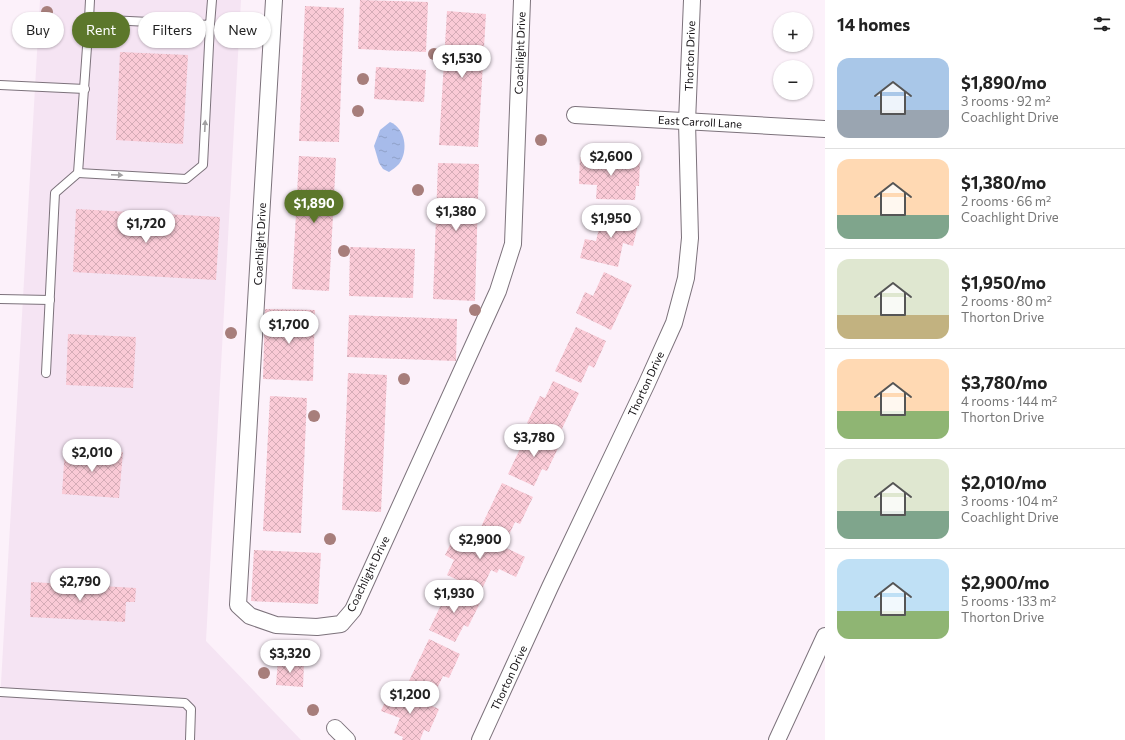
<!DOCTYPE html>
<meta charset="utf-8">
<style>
body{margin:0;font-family:Commissioner,sans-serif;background:#f6f6f6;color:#222;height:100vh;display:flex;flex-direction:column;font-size:15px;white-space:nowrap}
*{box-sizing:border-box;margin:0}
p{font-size:13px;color:#767676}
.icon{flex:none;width:22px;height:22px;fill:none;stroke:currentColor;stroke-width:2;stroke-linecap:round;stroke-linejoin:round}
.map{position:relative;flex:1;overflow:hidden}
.sheet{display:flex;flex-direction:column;background:#fff;width:300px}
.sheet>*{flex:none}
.hud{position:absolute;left:12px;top:12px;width:380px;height:36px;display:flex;gap:8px}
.controls{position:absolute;left:773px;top:12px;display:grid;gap:8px}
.controls a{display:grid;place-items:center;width:40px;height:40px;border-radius:50%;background:#fff;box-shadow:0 1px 3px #0004;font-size:20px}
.price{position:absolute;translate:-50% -34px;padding:0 9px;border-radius:14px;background:#fff;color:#222;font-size:13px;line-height:26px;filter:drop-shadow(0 1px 2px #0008)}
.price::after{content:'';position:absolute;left:50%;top:24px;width:12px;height:9px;margin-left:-6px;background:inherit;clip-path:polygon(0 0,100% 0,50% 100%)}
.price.active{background:#5c772b;color:#fff}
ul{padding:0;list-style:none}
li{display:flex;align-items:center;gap:12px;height:100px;padding:0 12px}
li+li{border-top:1px solid #e0e0e0}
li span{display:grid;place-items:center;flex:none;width:112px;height:80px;border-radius:12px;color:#555}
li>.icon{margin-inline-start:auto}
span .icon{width:48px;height:48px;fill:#fffc;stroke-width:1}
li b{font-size:17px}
h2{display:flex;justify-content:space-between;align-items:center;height:48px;padding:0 12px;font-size:17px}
.tag{padding:0 14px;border-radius:18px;background:#fff;box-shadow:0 1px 3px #0004;font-size:14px;line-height:36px}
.tag.active{background:#5c772b;color:#fff}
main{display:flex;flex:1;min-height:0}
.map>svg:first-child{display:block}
.built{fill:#f5e4f3}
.water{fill:url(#water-ripples)}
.building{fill:url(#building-cross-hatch)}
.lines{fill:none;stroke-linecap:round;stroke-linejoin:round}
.service-casing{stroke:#7c727b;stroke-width:10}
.minor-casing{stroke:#7c727b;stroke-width:18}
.service{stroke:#fff;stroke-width:8}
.minor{stroke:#fff;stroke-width:16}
.tree{fill:#a77e7b}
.oneway{fill:#a1a0a1}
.labels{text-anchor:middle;stroke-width:3;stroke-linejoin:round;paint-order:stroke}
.street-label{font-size:11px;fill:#141114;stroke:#fff}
</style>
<main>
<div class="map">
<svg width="825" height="740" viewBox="0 0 825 740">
<defs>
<pattern id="water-ripples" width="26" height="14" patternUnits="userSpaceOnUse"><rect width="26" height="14" fill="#a7bbea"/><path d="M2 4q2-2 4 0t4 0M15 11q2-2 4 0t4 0" fill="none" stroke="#8fa0c8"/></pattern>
<pattern id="building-cross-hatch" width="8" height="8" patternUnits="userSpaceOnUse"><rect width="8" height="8" fill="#facad6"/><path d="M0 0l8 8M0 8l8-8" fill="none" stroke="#d5acb7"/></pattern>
</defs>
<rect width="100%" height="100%" fill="#fcf1fa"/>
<polygon class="built" points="40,0 241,0 206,641 301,740 0,740 0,701"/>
<path class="water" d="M390 122C405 128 409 150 399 164 396 167 392 170 389 172L383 169 379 163 374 146 380 130Z"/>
<g class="building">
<polygon points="360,0 428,2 426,52 358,49"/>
<polygon points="305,6 344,8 339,142 299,141"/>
<polygon points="447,11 486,14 478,147 439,145"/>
<polygon points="120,52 188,55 183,144 116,140"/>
<polygon points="376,67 426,70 424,102 374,99"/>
<polygon points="299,156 336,158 329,291 292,289"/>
<polygon points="580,157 640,160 639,186 636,186 635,200 596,199 597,185 579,184"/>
<polygon points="438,163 479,164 475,301 433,299"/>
<polygon points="76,209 220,217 216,280 73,272"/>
<polygon points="603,211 639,220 633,246 623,243 618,267 580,258 585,239 596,241"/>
<polygon points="350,247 415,249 413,298 349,296"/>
<polygon points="604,272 632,285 611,330 576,313 585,292 593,296"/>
<polygon points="265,309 315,310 313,381 263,379"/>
<polygon points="349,315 457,319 456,361 347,357"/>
<polygon points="576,327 606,341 594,368 589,365 581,383 555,371"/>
<polygon points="68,334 136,337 133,388 66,385"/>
<polygon points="348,373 387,375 381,512 342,510"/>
<polygon points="553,381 579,393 558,437 527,423 540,396 545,398"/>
<polygon points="270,396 307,398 301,533 263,531"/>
<polygon points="529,430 560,444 547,471 542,469 534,486 508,474"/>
<polygon points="65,448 123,452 119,498 62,494"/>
<polygon points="502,483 533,497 520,524 515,522 507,539 481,527"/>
<polygon points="456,533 474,541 477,534 525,557 516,577 499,569 497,573 491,570 481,591 447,575 454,560 445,555"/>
<polygon points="254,550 321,553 318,604 251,601"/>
<polygon points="31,582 136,588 135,602 126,602 125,622 30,617"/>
<polygon points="450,586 481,601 468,627 464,625 455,642 429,630"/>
<polygon points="429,639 460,654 449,678 443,676 434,695 408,683"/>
<polygon points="278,660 304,662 303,687 276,685"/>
<polygon points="391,688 439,709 429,732 424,730 420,740 402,740 403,737 394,733 400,718 381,711"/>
</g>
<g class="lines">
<g class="service-casing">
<g id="service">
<polyline points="89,19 90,0"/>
<polyline points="0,85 85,89"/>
<polyline points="78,173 186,179 203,165 210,25"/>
<polyline points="0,299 50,300"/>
<polyline points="46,373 55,193 78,173 89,19 210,25 212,0"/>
<polyline points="0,692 185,703 191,709 190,740"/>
</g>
</g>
<g class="minor-casing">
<g id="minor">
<polyline points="274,0 238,605 250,616 276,625 317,627 341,624 353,610 498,291 513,244 522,0"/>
<polyline points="575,115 825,129"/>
<polyline points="335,728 347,740"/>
<polyline points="480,740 550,587 647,383 674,323 686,278 690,238 687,122 692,0"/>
<polyline points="777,740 825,636"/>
</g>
</g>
<use href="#service" class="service"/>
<use href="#minor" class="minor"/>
</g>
<g class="tree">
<circle cx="47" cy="12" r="6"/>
<circle cx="434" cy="54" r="6"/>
<circle cx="363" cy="79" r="6"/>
<circle cx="358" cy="111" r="6"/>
<circle cx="541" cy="140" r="6"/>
<circle cx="418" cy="190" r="6"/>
<circle cx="344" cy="251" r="6"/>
<circle cx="475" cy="310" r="6"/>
<circle cx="231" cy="333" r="6"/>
<circle cx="404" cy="379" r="6"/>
<circle cx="314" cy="416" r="6"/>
<circle cx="330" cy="539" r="6"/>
<circle cx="264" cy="673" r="6"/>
<circle cx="313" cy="710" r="6"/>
</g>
<defs><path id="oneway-solid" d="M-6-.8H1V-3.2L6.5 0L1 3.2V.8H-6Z"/></defs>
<g class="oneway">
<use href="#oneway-solid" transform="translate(205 126) rotate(-87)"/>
<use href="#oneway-solid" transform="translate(117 175) rotate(3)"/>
</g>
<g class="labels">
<g class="street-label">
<text transform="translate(520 53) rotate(-88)" y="4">Coachlight Drive</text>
<text transform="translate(690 56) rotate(-88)" y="4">Thorton Drive</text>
<text transform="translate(700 122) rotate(3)" y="4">East Carroll Lane</text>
<text transform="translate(260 244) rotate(-87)" y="4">Coachlight Drive</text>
<text transform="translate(646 384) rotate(-65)" y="4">Thorton Drive</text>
<text transform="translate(368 574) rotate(-64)" y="4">Coachlight Drive</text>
<text transform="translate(509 678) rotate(-65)" y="4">Thorton Drive</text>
</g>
</g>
</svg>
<div class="controls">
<a>+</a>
<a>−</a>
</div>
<b class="price" style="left:462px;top:79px">$1,530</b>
<b class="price" style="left:611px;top:177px">$2,600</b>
<b class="price active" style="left:314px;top:224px">$1,890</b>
<b class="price" style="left:456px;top:232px">$1,380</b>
<b class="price" style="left:611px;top:239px">$1,950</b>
<b class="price" style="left:146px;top:244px">$1,720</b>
<b class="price" style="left:289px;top:345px">$1,700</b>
<b class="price" style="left:534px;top:458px">$3,780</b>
<b class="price" style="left:92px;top:473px">$2,010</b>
<b class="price" style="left:480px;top:560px">$2,900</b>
<b class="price" style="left:80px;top:602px">$2,790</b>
<b class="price" style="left:454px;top:614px">$1,930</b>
<b class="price" style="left:290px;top:674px">$3,320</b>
<b class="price" style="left:410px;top:715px">$1,200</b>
<div class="hud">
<a class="tag">Buy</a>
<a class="tag active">Rent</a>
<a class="tag">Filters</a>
<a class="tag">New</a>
</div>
</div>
<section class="sheet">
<h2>14 homes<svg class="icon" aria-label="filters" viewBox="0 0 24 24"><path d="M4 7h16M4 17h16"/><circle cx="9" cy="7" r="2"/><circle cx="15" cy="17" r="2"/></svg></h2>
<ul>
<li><span style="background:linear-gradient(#a9c7e8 65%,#9aa5b1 0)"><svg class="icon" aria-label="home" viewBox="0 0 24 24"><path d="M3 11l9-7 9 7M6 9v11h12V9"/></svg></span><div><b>$1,890/mo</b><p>3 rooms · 92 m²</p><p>Coachlight Drive</p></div></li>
<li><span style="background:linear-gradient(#ffd9b3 70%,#7fa58c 0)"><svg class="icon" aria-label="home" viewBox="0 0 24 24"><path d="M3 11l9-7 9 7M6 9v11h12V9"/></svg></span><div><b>$1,380/mo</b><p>2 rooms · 66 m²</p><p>Coachlight Drive</p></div></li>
<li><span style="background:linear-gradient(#dfe7d0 70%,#c2b280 0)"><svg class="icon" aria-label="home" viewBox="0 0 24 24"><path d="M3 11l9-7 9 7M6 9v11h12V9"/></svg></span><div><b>$1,950/mo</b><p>2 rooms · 80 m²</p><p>Thorton Drive</p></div></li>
<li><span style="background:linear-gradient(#ffd9b3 65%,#8fb573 0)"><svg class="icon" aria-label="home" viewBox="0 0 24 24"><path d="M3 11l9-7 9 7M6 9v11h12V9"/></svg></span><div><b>$3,780/mo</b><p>4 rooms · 144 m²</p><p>Thorton Drive</p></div></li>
<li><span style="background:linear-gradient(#dfe7d0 65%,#7fa58c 0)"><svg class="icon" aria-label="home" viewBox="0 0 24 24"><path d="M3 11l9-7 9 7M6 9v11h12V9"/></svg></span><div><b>$2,010/mo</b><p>3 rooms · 104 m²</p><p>Coachlight Drive</p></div></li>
<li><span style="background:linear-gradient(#bfe0f5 65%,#8fb573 0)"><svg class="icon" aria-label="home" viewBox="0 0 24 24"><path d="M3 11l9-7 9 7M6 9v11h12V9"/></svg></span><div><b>$2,900/mo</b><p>5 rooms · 133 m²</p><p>Thorton Drive</p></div></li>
</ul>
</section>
</main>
